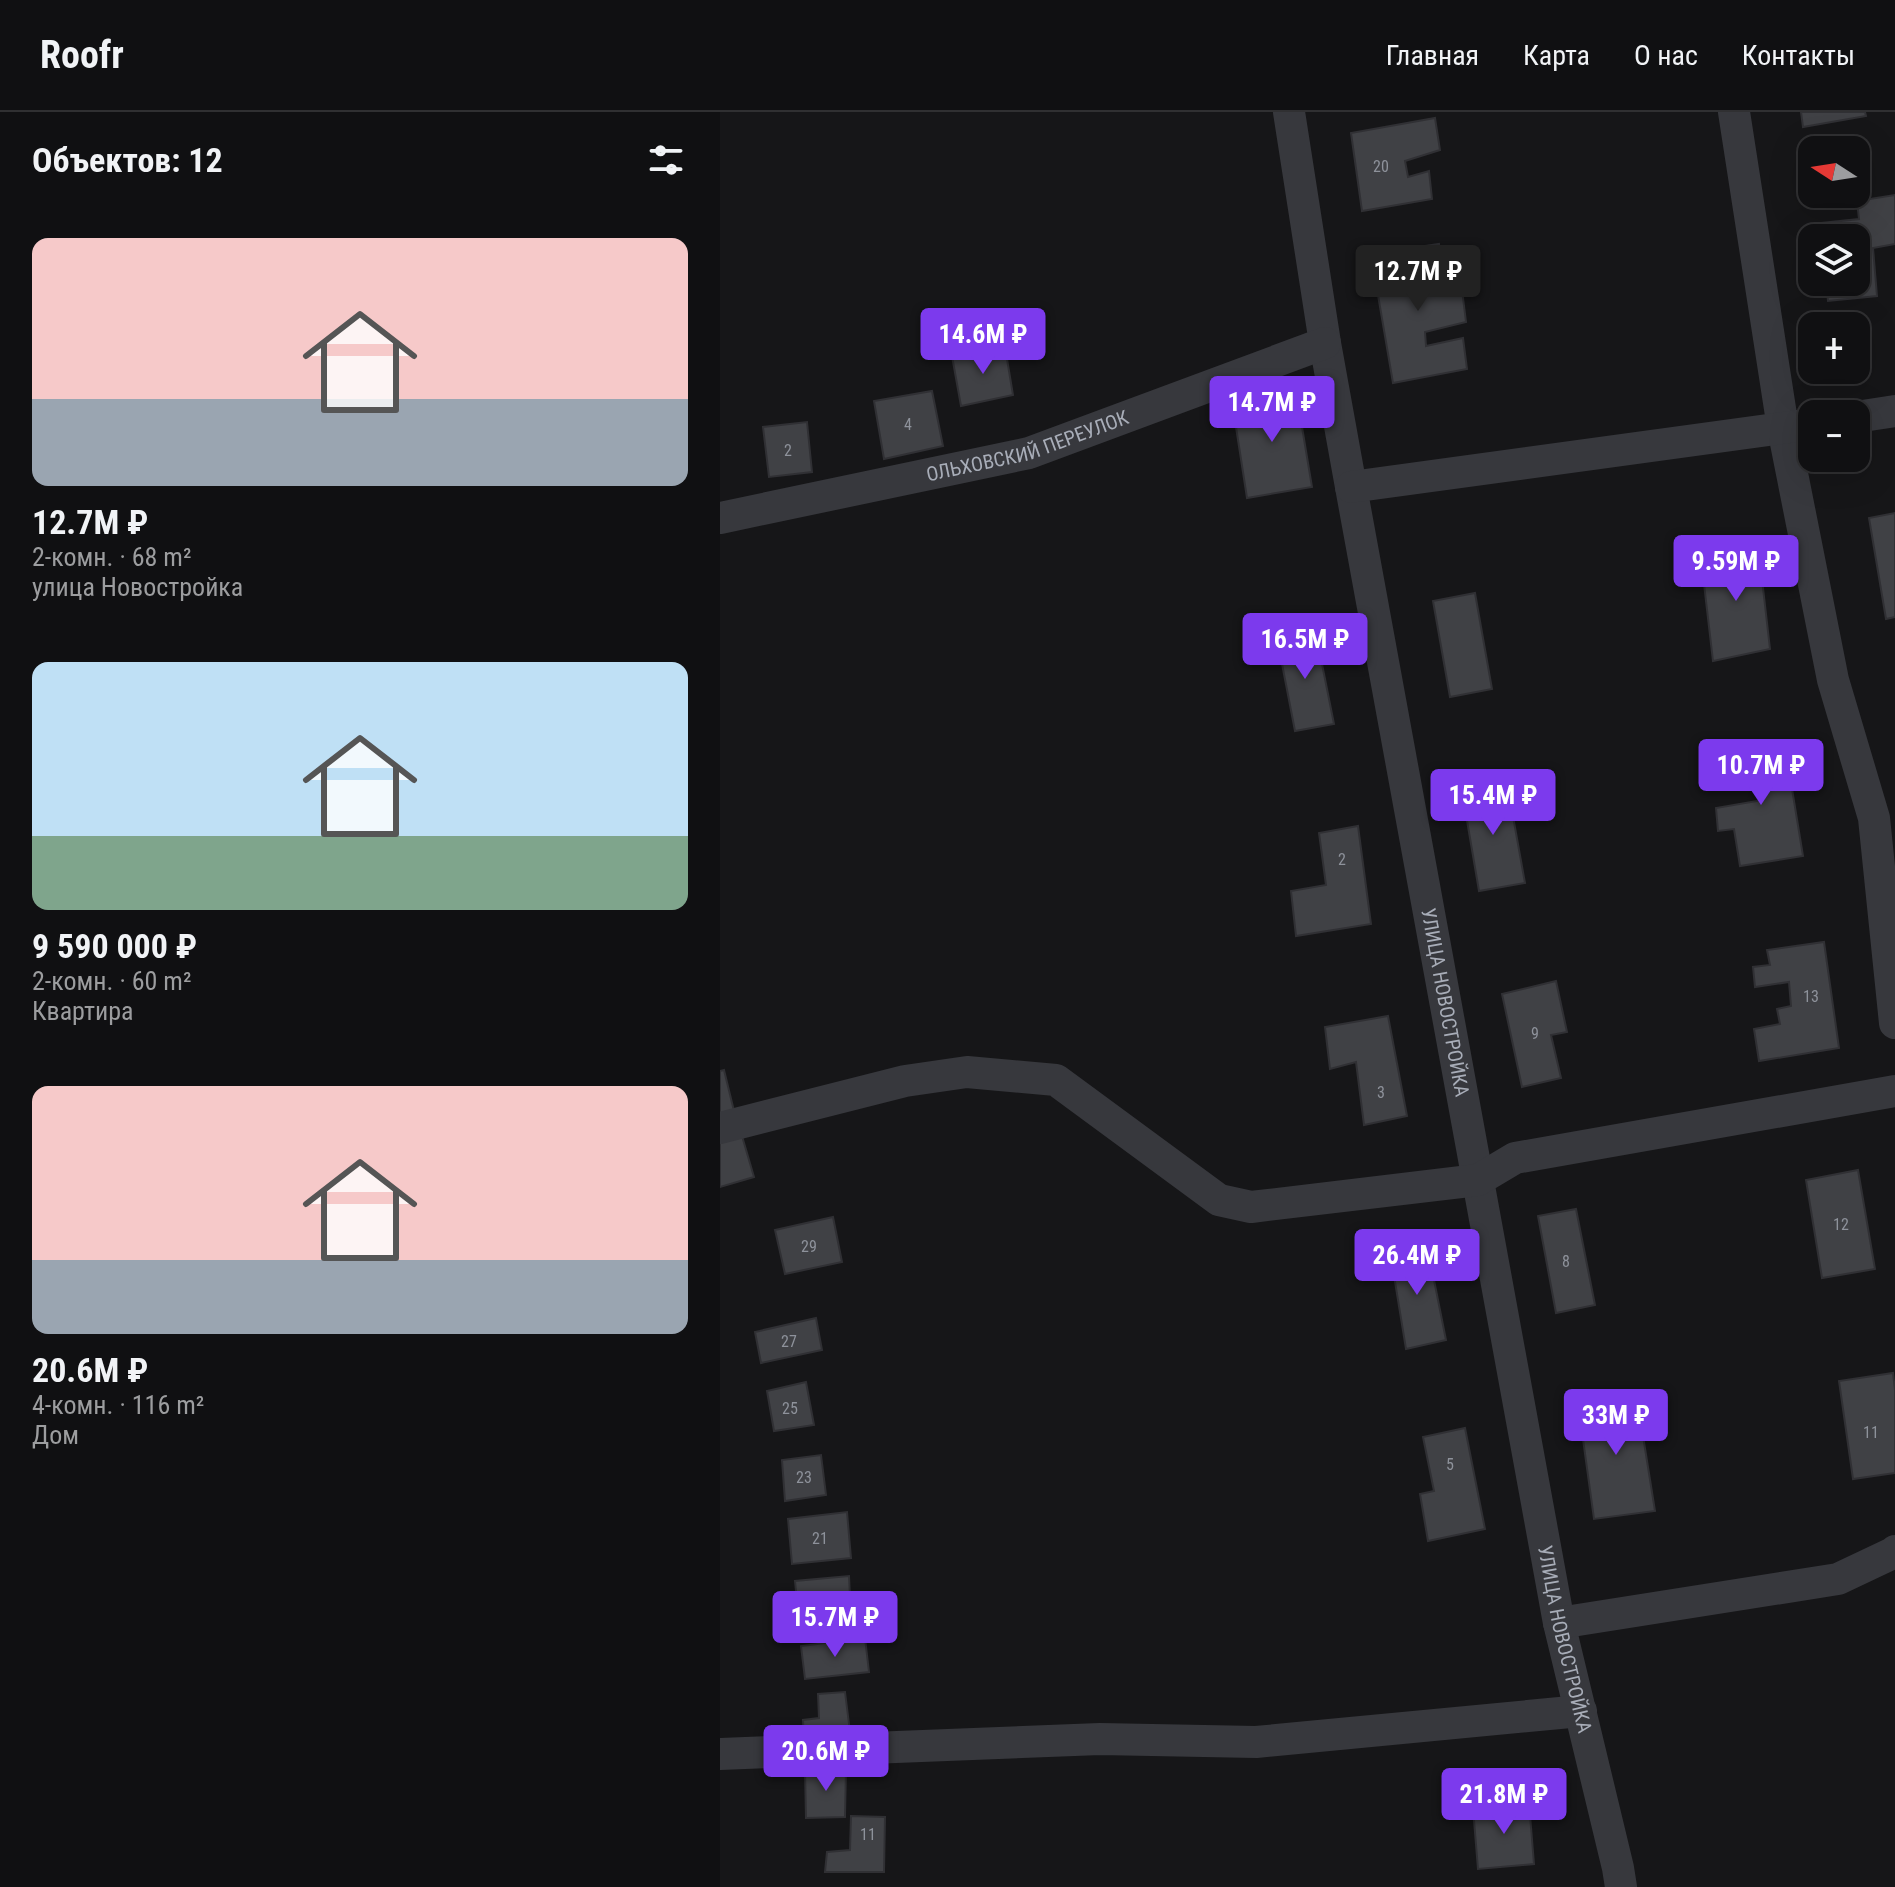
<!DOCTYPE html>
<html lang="ru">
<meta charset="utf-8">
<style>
body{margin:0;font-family:"Roboto Condensed",sans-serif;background:#19191b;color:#f1f3f6;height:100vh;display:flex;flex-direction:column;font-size:30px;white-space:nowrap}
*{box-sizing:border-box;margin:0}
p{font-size:26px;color:#9c9d9f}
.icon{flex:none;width:44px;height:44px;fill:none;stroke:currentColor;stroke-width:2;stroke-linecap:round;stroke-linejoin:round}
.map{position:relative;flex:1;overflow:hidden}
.sheet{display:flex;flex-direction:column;background:#101012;width:720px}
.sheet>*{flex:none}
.needle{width:52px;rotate:282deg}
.fabs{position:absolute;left:1078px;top:24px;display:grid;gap:16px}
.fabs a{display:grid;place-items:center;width:72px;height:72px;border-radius:16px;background:#101012;box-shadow:0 8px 32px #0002,0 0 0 2px #303032;font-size:40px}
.price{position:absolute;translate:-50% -68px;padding:0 18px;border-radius:8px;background:#7c3aed;color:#fff;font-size:26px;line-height:52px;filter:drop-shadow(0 2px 4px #0008)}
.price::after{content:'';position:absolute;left:50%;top:48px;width:24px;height:18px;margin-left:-12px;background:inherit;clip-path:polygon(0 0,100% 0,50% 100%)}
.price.selected{background:#222;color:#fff}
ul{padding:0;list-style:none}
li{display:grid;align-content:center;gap:16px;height:424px;padding:0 32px}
li span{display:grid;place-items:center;height:248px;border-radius:16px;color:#555}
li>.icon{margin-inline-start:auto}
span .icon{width:144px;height:144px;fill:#fffc;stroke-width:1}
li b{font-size:34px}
h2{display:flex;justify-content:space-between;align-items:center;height:96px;padding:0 32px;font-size:34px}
header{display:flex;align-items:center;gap:48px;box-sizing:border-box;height:112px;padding:0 40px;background:#101012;border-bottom:2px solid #303032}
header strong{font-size:38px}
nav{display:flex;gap:44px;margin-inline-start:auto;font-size:28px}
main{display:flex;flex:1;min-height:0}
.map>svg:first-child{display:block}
.building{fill:#404145;stroke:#303034;stroke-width:2}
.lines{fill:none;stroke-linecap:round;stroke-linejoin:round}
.minor{stroke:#37383d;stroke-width:32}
.labels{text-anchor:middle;stroke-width:6;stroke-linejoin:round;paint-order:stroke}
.number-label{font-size:16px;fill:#8e929b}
.street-label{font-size:20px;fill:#a8adb8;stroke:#111113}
</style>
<header>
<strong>Roofr</strong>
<nav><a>Главная</a><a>Карта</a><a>О нас</a><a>Контакты</a></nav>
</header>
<main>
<section class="sheet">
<h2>Объектов: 12<svg class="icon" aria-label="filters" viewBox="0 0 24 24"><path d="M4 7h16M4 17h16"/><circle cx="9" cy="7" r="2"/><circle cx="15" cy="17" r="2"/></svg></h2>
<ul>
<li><span style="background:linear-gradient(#f6c9c9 65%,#9aa5b1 0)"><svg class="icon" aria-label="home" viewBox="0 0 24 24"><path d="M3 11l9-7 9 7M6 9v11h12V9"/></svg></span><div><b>12.7M ₽</b><p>2-комн. · 68 m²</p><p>улица Новостройка</p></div></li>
<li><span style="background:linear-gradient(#bfe0f5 70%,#7fa58c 0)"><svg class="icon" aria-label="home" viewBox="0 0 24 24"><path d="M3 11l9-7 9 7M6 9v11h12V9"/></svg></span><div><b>9 590 000 ₽</b><p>2-комн. · 60 m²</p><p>Квартира</p></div></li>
<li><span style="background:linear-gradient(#f6c9c9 70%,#9aa5b1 0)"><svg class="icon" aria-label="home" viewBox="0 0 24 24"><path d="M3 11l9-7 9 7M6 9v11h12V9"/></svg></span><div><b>20.6M ₽</b><p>4-комн. · 116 m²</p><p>Дом</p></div></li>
</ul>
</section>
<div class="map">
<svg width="1175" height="1775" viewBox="0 0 1175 1775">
<rect width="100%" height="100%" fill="#161618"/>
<g class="building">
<polygon points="1081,0 1145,0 1146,4 1083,15"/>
<polygon points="715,6 720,38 685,49 688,65 709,59 712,87 642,99 631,21"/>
<polygon points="1175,83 1175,132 1153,136 1157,184 1108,189 1106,170 1136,170 1136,126 1103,126 1102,111 1139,107 1137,89"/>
<polygon points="719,132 723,181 742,178 746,210 705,220 706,234 743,226 747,257 673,271 651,142"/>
<polygon points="285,235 293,283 241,294 232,244"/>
<polygon points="212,279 223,334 164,347 154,289"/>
<polygon points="576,279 592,375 527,386 512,289"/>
<polygon points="87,310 92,360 49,365 43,315"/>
<polygon points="1175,401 1175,505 1166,507 1149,406"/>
<polygon points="1038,432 1050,537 993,549 981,446"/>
<polygon points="755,481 772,577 730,585 713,489"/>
<polygon points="595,517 614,612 575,619 557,526"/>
<polygon points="1065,634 1083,744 1020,754 1014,717 998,719 996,696 1043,688 1040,671 1001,675 996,647"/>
<polygon points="787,671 805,771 759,779 742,679"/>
<polygon points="638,714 651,812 576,824 571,779 606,773 599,721"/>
<polygon points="1104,830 1119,936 1039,949 1034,917 1060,912 1057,897 1071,894 1069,870 1035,875 1033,855 1050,853 1047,838"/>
<polygon points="836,869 847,920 831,923 841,966 802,975 782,882"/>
<polygon points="668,904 687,1004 644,1013 636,950 610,957 605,915"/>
<polygon points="4,958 14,999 0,1002 0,959"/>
<polygon points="22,1024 34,1065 0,1075 0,1031"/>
<polygon points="1138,1058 1155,1157 1102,1166 1086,1068"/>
<polygon points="856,1097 875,1193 836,1201 818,1104"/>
<polygon points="113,1105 122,1150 65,1162 55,1118"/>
<polygon points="707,1133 726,1228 686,1237 670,1139"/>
<polygon points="96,1206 102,1238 41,1251 35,1220"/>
<polygon points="1173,1261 1175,1278 1175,1361 1133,1367 1119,1269"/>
<polygon points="86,1270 94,1313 54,1319 47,1279"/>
<polygon points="916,1280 935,1399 874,1407 858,1291"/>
<polygon points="745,1316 765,1417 708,1429 700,1382 714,1379 703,1325"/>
<polygon points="101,1343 106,1383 65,1389 62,1348"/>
<polygon points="127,1400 131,1446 72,1452 68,1407"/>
<polygon points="129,1464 131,1505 79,1510 75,1469"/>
<polygon points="145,1526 149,1560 85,1567 81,1534"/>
<polygon points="125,1580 131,1628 84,1630 83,1608 99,1606 98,1582"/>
<polygon points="126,1656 125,1705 86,1706 85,1658"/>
<polygon points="809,1691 814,1752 758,1757 753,1696"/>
<polygon points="131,1704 165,1705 164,1760 105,1760 107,1740 130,1738"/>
</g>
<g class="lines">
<g class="minor">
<path id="s1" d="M569 0 605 231 631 375 839 1511 898 1756 901 1775"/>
<polyline points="1014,0 1063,316 1113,568 1154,706 1175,911"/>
<polyline points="1136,305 1175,299"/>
<polyline points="631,375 1092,312"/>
<path id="s2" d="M0 406 309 341 605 231"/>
<polyline points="0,1016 185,969 247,960 336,968 499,1088 531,1095 758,1068 795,1046 1175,979"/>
<polyline points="839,1511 1118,1467 1173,1441 1175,1439"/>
<polyline points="0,1642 380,1627 536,1630 861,1599"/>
</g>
</g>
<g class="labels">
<g class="number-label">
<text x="661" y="60">20</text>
<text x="188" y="318">4</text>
<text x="68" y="344">2</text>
<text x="622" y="753">2</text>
<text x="1091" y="890">13</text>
<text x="815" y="927">9</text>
<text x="661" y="986">3</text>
<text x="1121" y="1118">12</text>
<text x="89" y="1140">29</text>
<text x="846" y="1155">8</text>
<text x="69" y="1235">27</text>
<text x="70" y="1302">25</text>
<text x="1151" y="1326">11</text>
<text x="730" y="1358">5</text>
<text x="84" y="1371">23</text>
<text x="100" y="1432">21</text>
<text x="148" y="1728">11</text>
</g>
<g class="street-label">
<text dy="7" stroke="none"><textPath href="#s2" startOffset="316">ОЛЬХОВСКИЙ ПЕРЕУЛОК</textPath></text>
<text dy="7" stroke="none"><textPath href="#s1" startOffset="904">УЛИЦА НОВОСТРОЙКА</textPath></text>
<text dy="7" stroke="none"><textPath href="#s1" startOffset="1552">УЛИЦА НОВОСТРОЙКА</textPath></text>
</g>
</g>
</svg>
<div class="fabs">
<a><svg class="needle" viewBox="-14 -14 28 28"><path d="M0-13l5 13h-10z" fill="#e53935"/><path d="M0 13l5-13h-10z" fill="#9c9d9f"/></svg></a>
<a><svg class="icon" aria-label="layers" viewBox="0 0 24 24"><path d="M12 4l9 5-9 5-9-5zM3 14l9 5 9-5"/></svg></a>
<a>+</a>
<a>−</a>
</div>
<b class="price selected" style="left:698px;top:201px">12.7M ₽</b>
<b class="price" style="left:263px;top:264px">14.6M ₽</b>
<b class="price" style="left:552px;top:332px">14.7M ₽</b>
<b class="price" style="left:1016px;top:491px">9.59M ₽</b>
<b class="price" style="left:585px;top:569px">16.5M ₽</b>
<b class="price" style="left:1041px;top:695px">10.7M ₽</b>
<b class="price" style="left:773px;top:725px">15.4M ₽</b>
<b class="price" style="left:697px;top:1185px">26.4M ₽</b>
<b class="price" style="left:896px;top:1345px">33M ₽</b>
<b class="price" style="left:115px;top:1547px">15.7M ₽</b>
<b class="price" style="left:106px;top:1681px">20.6M ₽</b>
<b class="price" style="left:784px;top:1724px">21.8M ₽</b>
</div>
</main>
